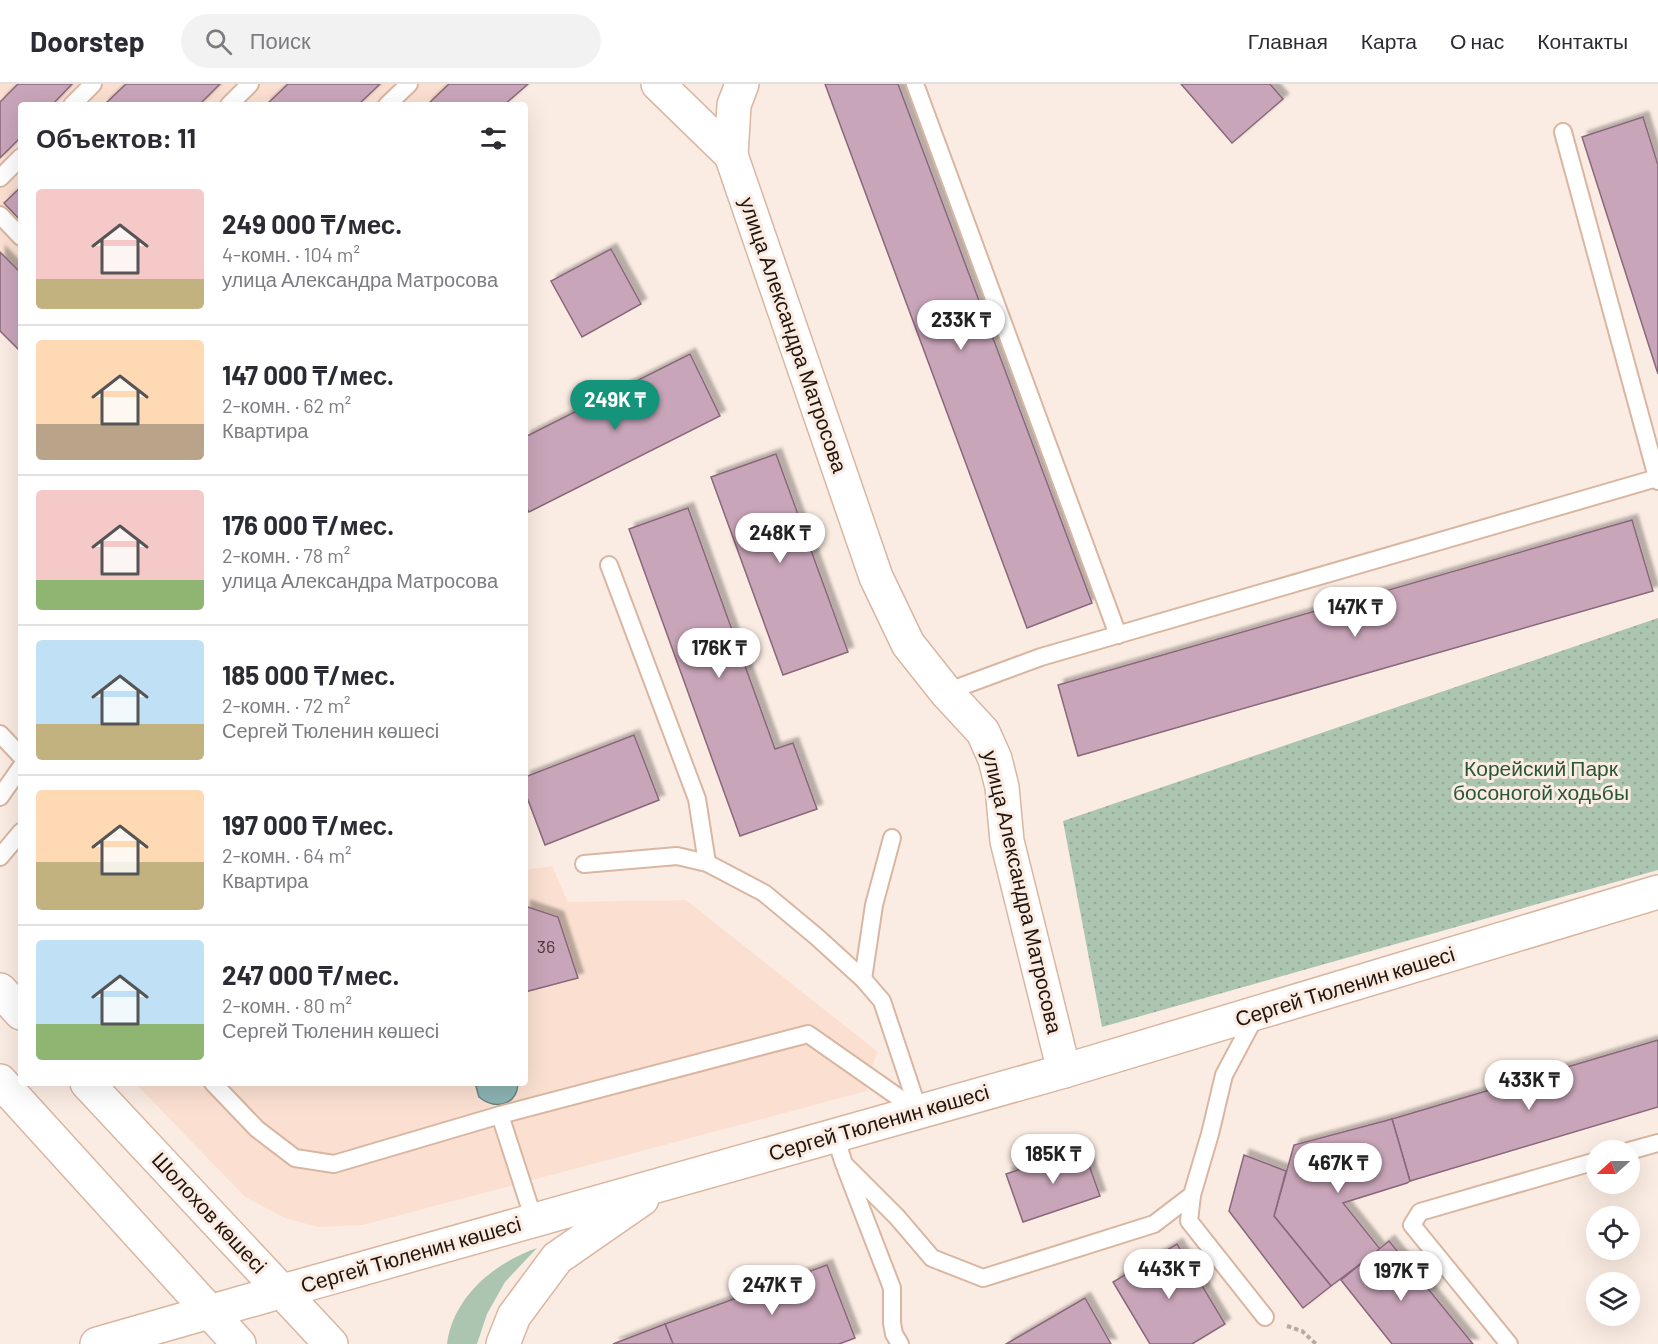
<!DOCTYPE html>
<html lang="ru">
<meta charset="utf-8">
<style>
body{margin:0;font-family:Barlow,sans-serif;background:#f2f2f3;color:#2b2b33;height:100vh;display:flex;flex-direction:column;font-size:22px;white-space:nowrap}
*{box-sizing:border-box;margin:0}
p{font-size:20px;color:#7c7c81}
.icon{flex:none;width:33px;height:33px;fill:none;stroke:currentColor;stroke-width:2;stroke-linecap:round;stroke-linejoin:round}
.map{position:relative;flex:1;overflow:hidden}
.sheet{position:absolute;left:18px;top:18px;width:510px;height:984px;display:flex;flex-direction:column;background:#fff;border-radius:6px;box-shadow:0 6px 24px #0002}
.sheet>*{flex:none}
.needle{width:39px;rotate:249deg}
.fabs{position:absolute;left:1586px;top:1056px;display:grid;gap:12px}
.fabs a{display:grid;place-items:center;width:54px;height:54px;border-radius:50%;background:#fff;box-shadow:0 6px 24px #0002;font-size:30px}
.price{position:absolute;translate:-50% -51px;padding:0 14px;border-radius:21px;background:#fff;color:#222;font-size:20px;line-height:39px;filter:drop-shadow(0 2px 3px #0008)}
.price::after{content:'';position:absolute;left:50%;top:36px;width:18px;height:14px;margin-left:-9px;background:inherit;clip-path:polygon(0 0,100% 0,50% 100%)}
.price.active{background:#15947c;color:#fff}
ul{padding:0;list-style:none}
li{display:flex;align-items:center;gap:18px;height:150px;padding:0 18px}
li+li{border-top:2px solid #e1e1e2}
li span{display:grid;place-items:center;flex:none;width:168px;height:120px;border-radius:6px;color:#555}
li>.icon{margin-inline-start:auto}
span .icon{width:72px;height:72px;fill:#fffc;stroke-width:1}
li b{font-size:26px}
h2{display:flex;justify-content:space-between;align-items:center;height:72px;padding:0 18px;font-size:26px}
header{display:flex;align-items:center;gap:36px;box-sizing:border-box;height:84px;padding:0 30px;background:#fff;border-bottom:2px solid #e1e1e2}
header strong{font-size:28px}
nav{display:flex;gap:33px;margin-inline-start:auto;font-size:21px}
.search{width:420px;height:54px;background:#f2f2f3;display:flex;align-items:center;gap:15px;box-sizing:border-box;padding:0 21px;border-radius:33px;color:#7c7c81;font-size:22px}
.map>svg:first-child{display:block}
.built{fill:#fbe0d1}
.green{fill:#acc5b1}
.park{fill:url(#park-dots)}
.water{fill:#8db4b4;stroke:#6d8482;stroke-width:1.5}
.building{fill:#c9a5b9;stroke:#89687b;stroke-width:1.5;filter:url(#shadow)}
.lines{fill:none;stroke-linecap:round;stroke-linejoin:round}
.service-casing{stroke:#d9b6a1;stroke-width:20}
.minor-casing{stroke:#d9b6a1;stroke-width:36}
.secondary-casing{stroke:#d9b6a1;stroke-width:36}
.trunk-casing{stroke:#d9b6a1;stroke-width:36}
.path{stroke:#b8aaa1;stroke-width:4;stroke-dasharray:4.5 3;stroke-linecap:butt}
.service{stroke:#fff;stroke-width:16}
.minor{stroke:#fff;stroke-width:33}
.secondary{stroke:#fff;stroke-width:33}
.trunk{stroke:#fff;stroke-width:33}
.labels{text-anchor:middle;stroke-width:6;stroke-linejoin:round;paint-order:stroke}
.number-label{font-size:18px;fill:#4c3938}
.street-label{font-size:21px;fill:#22150d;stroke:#fbece3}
.park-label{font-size:21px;fill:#295637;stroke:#fbece3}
</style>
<header>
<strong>Doorstep</strong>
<div class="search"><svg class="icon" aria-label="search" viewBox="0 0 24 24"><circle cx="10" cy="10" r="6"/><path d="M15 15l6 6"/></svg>Поиск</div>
<nav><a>Главная</a><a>Карта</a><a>О нас</a><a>Контакты</a></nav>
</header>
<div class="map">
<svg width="1658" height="1260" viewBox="0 0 1658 1260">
<defs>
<pattern id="park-dots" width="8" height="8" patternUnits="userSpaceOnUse" patternTransform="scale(1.5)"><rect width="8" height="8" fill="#acc5b1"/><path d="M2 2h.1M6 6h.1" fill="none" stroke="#94a897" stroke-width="1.8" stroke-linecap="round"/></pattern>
<filter id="shadow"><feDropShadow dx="5.5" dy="-5.5" stdDeviation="1.5" flood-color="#0004"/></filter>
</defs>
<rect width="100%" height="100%" fill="#fbece3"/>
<g class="built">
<polygon points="0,0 528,0 504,21 21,21 21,268 0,247"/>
<polygon points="552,782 568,818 686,816 878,968 868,992 867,1007 363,1141 318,1143 285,1134 245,1113 135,999 525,999 525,786"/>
</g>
<path class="green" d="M537 1164 505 1198 487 1230 477 1260H447C453 1213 494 1179 537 1164Z"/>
<polygon class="park" points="1658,534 1658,786 1102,943 1063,737"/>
<path class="water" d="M475 999H518C517 1022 495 1026 479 1013Z"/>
<g class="building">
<polygon points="18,0 72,0 52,21 21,21 21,53 0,74 0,18"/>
<polygon points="126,0 220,0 199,21 104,21"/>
<polygon points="288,0 380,0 358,21 266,21"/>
<polygon points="449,0 528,0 504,21 427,21"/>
<polygon points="825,0 898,0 1092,519 1027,544"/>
<polygon points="1181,0 1270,0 1283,15 1232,59"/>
<polygon points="1643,33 1658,81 1658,290 1582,53"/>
<polygon points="21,103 21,137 4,119"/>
<polygon points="611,165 641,220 582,253 551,197"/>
<polygon points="0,168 21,189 21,268 0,247"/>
<polygon points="690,270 720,332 529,428 525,421 525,353"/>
<polygon points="776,370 848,568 783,591 711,393"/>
<polygon points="688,424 775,665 793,659 817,725 740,752 629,445"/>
<polygon points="1632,436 1653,507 1078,672 1058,601"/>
<polygon points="634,651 659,716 545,761 525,708 525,693"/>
<polygon points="525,822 558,833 578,894 525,908"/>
<polygon points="1658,956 1658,1023 1410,1097 1392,1035"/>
<polygon points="1392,1035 1410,1097 1407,1099 1343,1119 1380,1165 1331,1202 1274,1132 1294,1061"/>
<polygon points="1083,1064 1100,1112 1023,1138 1006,1090"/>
<polygon points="1244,1071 1286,1087 1274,1132 1331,1202 1303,1224 1229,1127"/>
<polygon points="1389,1157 1473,1260 1392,1260 1341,1196"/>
<polygon points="1177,1160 1225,1240 1192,1260 1150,1260 1113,1198"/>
<polygon points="827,1181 855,1254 839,1260 673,1260 665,1240"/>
<polygon points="1085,1214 1111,1260 1006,1260"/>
<polygon points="665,1240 673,1260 613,1260"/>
</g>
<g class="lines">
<g class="service-casing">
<g id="service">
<polyline points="915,0 1118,551"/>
<polyline points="72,21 93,0"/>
<polyline points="229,21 250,0"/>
<polyline points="387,21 409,0"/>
<polyline points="1563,48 1658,397"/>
<polyline points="0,94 21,73"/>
<polyline points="0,131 21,153"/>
<polyline points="609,481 697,715 707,779"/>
<polyline points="946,608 1041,573 1657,394"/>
<polyline points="0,650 21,672"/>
<polyline points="0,713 21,683"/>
<polyline points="0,773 21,748"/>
<polyline points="584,780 677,772 707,779 764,809 817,853 863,895 882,917 919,1028"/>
<polyline points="863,895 874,821 892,754"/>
<polyline points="213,999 257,1045 295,1074 334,1080 500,1031 808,950 918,1027"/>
<polyline points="500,1031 534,1136"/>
<polyline points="835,1052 844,1080 897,1133 932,1174 983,1194 1154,1140 1192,1111 1210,1050 1224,991 1256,931"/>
<polyline points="1629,1067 1658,1059"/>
<polyline points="846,1085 892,1204 892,1239 894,1250 900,1260"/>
<polyline points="1192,1111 1189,1137 1265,1233"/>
<polyline points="1509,1260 1412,1141 1420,1128 1596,1077"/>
</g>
</g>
<g class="minor-casing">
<g id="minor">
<polyline points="658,0 731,71 876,493 908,560 946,608 983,648 995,675 1002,703 1007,757 1064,987"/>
<polyline points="731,71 734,21 742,0"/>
</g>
</g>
<g class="secondary-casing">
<g id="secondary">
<polyline points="283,1207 1064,987 1658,808"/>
<polyline points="97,1260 209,1228"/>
<polyline points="503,1260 514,1232 557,1174 642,1115"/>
</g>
</g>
<g class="trunk-casing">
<g id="trunk">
<polyline points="0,906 21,929"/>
<polyline points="0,997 239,1260"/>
<polyline points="87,999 331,1260"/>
<polyline points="209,1228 283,1207"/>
</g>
</g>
<polyline class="path" points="1287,1242 1302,1247 1316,1260"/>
<use href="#service" class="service"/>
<use href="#minor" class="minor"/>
<use href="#secondary" class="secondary"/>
<use href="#trunk" class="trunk"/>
</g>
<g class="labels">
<g class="number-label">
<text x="546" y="869">36</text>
</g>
<g class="street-label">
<text transform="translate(793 251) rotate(71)" y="7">улица Александра Матросова</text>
<text transform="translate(1022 808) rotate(77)" y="7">улица Александра Матросова</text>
<text transform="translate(1345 903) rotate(-17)" y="7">Сергей Тюленин көшесі</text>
<text transform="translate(879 1039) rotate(-16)" y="7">Сергей Тюленин көшесі</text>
<text transform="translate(209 1129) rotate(47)" y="7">Шолохов көшесі</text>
<text transform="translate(411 1171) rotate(-16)" y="7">Сергей Тюленин көшесі</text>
</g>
<g class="park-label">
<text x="1541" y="692">Корейский Парк<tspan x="1541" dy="24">босоногой ходьбы</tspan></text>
</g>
</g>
</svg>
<div class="fabs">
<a><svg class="needle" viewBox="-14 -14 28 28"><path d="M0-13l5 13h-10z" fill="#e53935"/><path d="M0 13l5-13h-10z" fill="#7c7c81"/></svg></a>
<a><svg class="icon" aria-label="locate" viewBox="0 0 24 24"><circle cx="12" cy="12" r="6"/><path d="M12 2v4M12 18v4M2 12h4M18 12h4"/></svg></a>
<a><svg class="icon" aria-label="layers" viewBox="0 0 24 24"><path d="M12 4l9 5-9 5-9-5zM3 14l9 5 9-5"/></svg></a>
</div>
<b class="price" style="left:961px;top:267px">233K ₸</b>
<b class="price active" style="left:615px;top:347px">249K ₸</b>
<b class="price" style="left:780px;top:480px">248K ₸</b>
<b class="price" style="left:1355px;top:554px">147K ₸</b>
<b class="price" style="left:719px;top:595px">176K ₸</b>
<b class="price" style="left:1529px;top:1027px">433K ₸</b>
<b class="price" style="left:1053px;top:1101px">185K ₸</b>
<b class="price" style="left:1338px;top:1110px">467K ₸</b>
<b class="price" style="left:1169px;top:1216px">443K ₸</b>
<b class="price" style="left:1401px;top:1218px">197K ₸</b>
<b class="price" style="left:772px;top:1232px">247K ₸</b>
<section class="sheet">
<h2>Объектов: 11<svg class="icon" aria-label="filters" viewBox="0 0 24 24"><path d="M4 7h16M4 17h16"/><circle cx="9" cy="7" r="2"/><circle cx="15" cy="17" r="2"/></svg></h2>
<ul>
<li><span style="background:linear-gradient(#f6c9c9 75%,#c2b280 0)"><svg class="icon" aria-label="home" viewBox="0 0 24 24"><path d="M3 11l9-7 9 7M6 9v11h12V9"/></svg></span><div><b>249 000 ₸/мес.</b><p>4-комн. · 104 m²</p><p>улица Александра Матросова</p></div></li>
<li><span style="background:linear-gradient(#ffd9b3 70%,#b9a48a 0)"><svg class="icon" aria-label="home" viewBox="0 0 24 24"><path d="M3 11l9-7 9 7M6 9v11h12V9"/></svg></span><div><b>147 000 ₸/мес.</b><p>2-комн. · 62 m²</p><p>Квартира</p></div></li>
<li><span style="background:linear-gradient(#f6c9c9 75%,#8fb573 0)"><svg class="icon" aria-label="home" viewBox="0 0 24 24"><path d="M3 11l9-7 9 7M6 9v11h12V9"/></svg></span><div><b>176 000 ₸/мес.</b><p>2-комн. · 78 m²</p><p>улица Александра Матросова</p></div></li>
<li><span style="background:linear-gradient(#bfe0f5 70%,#c2b280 0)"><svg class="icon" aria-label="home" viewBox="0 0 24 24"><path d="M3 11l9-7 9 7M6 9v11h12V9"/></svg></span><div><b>185 000 ₸/мес.</b><p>2-комн. · 72 m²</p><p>Сергей Тюленин көшесі</p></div></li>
<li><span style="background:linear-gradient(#ffd9b3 60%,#c2b280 0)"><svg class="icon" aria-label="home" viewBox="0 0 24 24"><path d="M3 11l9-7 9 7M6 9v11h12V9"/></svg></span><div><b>197 000 ₸/мес.</b><p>2-комн. · 64 m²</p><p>Квартира</p></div></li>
<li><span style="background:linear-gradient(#bfe0f5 70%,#8fb573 0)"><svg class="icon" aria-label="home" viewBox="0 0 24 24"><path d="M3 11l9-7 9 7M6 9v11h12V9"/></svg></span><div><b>247 000 ₸/мес.</b><p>2-комн. · 80 m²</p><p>Сергей Тюленин көшесі</p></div></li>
</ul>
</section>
</div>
